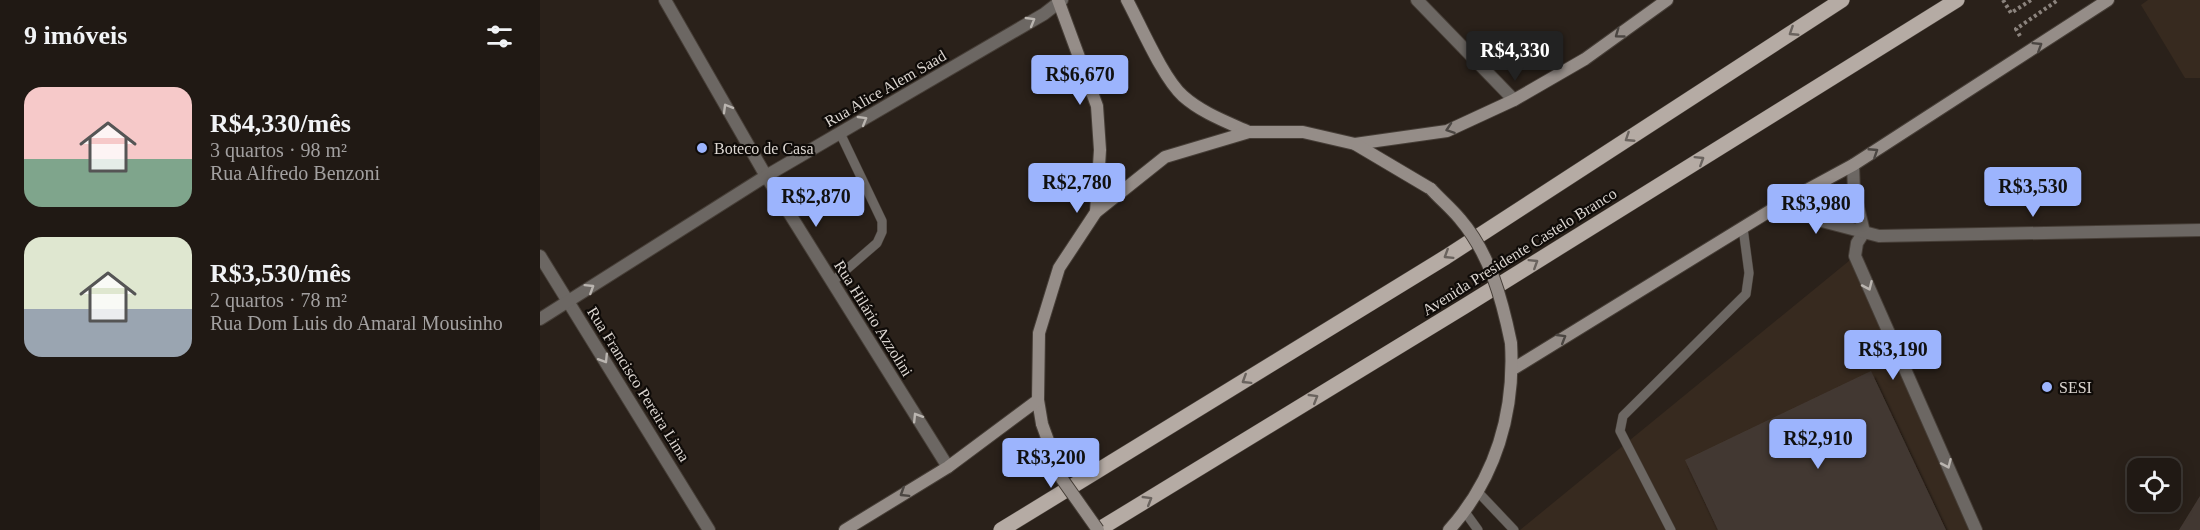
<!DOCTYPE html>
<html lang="pt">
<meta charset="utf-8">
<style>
body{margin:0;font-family:Georgia,serif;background:#2d2622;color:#f1f3f6;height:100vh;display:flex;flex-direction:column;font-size:22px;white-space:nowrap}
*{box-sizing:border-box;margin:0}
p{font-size:20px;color:#a2a0a0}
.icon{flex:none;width:33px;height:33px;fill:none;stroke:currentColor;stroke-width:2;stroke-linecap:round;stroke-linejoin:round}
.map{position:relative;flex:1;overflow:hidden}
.panel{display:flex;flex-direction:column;background:#201914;width:540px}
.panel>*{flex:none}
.tools{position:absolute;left:1587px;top:458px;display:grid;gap:12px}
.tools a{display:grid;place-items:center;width:54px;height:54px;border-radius:12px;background:#201914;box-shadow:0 3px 15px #0003,0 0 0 2px #3d3834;font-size:30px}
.price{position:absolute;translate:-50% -51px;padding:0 14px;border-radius:6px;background:#9cb4fd;color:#111;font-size:20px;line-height:39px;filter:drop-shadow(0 2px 3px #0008)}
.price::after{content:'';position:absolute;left:50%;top:36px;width:18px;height:14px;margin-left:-9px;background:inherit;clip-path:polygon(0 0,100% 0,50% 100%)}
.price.on{background:#222;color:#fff}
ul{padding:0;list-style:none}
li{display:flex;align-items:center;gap:18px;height:150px;padding:0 24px}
li span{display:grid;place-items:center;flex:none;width:168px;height:120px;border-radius:18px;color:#555}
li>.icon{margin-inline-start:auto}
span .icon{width:72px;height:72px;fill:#fffc;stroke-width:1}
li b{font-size:26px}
h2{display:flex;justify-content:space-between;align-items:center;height:72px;padding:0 24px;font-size:26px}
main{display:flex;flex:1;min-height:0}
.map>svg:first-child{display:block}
.built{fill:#372a1f}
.building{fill:#433932;filter:url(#shadow)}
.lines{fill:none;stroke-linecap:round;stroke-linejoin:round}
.service-casing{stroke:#463e37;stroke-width:10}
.minor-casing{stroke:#463e37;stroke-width:14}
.tertiary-casing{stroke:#463e37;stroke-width:14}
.secondary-casing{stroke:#463e37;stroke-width:14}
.primary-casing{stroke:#463e37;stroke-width:16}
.path{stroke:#8b837d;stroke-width:4;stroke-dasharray:3 3;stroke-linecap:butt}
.service{stroke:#6c6763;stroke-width:9}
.minor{stroke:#6c6763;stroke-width:12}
.tertiary{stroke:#6c6763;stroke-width:12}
.secondary{stroke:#958d88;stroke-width:12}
.primary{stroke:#b5aba4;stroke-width:15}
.secondary-bridge-casing{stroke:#463e37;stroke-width:14;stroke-linecap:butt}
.secondary-bridge{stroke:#958d88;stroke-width:12}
.oneway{stroke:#bab5b0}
.oneway2{stroke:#6a635e}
.oneway3{stroke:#4b4642}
.poi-dot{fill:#9cb4fd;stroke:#0f0b08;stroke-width:2}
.labels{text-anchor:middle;stroke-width:4.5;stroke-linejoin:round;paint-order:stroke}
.street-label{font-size:16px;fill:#dcd6d1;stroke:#0f0b08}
.poi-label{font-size:16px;fill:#dcd6d1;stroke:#0f0b08;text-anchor:start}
</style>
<main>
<section class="panel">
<h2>9 imóveis<svg class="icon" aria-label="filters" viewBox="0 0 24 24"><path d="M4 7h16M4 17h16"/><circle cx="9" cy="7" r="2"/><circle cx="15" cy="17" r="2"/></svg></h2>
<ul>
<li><span style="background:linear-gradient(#f6c9c9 60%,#7fa58c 0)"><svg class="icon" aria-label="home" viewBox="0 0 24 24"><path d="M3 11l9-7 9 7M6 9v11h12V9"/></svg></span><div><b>R$4,330/mês</b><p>3 quartos · 98 m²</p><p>Rua Alfredo Benzoni</p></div></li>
<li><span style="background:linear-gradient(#dfe7d0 60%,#9aa5b1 0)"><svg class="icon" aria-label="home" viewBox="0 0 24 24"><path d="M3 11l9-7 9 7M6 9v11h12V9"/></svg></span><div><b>R$3,530/mês</b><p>2 quartos · 78 m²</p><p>Rua Dom Luis do Amaral Mousinho</p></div></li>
</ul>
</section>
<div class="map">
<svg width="1660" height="530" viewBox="0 0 1660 530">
<defs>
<filter id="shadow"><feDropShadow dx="3.5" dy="6" stdDeviation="1.5" flood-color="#0009"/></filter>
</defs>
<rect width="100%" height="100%" fill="#2a211a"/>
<g class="built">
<polygon points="1608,0 1660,0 1660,78 1645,78 1601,5"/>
<polygon points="1315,256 1443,530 980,530"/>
</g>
<g class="building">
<polygon points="1331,371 1406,530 1178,530 1145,460"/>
<polygon points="1660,496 1660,530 1639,530"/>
</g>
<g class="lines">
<g class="service-casing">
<g id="service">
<polyline points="292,282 337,243 342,232 342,221 300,133"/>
<polyline points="938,492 974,530"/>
<polyline points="925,512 938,530"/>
<polyline points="1131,530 1080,431 1083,416 1206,294 1209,273 1203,228"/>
</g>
</g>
<g class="minor-casing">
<g id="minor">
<polyline points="125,0 226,176 408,467"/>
<polyline points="877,0 974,100"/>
<polyline points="1324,232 1317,243 1315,256 1436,530"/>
<polyline points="0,256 169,530"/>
<polyline points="0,319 226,176 504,14 522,0"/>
</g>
</g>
<g class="tertiary-casing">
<g id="tertiary">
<polyline points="1313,165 1314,191 1324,232"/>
<polyline points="1241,204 1278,220 1339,236 1660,230"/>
</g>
</g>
<g class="secondary-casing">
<g id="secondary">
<polyline points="518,0 557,106 560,150 556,212"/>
<path d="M587 0C601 26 623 78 643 96 662 113 687 122 709 132"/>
<polyline points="815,144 907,131 974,100 1045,59 1127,0"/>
<polyline points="973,369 1241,204 1313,165 1568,0"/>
<polyline points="502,424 498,400 499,333 519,268 556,212 625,157 709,132 763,132 815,144 891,189"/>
<polyline points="305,530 408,467 498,400"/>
<path d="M909 530C956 478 975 412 971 343"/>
</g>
</g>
<g class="primary-casing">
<g id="primary">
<polyline points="461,530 906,257 1302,0"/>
<polyline points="558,530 925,306 1417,0"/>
</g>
</g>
<g class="path">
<polyline points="1463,0 1471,13 1491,0"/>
<polyline points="1480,36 1476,29 1518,0"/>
</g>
<use href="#service" class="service"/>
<use href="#minor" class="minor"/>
<use href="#tertiary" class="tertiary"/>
<use href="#secondary" class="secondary"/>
<use href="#primary" class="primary"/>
<g class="secondary-bridge-casing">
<g id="secondary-bridge">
<path d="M891 189C900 199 911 208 920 219 950 254 962 299 971 343"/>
<polyline points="502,424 522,479 558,530"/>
</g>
</g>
<use href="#secondary-bridge" class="secondary-bridge"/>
</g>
<defs><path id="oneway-chevron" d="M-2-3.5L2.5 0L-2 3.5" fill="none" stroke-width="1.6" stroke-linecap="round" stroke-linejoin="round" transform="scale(1.5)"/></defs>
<g class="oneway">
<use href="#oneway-chevron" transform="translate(491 21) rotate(-30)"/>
<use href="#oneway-chevron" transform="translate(187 108) rotate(-120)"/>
<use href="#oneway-chevron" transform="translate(323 120) rotate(-30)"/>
<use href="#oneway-chevron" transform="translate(1328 286) rotate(66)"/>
<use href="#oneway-chevron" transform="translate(50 288) rotate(-32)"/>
<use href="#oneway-chevron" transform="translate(64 359) rotate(58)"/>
<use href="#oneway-chevron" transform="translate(377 417) rotate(-122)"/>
<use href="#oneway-chevron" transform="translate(1407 464) rotate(66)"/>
</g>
<g class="oneway2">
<use href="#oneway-chevron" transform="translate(1253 32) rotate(147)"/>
<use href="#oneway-chevron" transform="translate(1089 138) rotate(147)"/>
<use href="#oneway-chevron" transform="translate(1160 160) rotate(-32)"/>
<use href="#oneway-chevron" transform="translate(908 255) rotate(148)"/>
<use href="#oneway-chevron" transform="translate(994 263) rotate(-32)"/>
<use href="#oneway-chevron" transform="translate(706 380) rotate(148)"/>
<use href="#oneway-chevron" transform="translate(774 398) rotate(-31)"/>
<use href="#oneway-chevron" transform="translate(608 500) rotate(-31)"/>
</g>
<g class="oneway3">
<use href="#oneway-chevron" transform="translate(1079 34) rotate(144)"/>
<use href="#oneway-chevron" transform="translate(1498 46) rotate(-32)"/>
<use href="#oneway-chevron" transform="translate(910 129) rotate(161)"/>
<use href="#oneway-chevron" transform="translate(1334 152) rotate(-33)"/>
<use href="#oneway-chevron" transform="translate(1022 338) rotate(-31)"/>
<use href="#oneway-chevron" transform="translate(364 493) rotate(148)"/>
</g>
<g class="poi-dot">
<circle cx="162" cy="148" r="6"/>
<circle cx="1507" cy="387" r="6"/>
</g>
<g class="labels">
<g class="street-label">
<text transform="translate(345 88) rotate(-30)" y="6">Rua Alice Alem Saad</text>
<text transform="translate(979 251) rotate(-32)" y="6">Avenida Presidente Castelo Branco</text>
<text transform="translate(334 318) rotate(58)" y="6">Rua Hilário Azzolini</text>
<text transform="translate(99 384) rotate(58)" y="6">Rua Francisco Pereira Lima</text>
</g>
<g class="poi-label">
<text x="174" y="154">Boteco de Casa</text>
<text x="1519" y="393">SESI</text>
</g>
</g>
</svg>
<div class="tools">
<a><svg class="icon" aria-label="locate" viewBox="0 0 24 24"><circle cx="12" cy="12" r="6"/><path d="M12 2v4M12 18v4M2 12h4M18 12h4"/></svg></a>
</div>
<b class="price on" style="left:975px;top:82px">R$4,330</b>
<b class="price" style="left:540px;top:106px">R$6,670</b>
<b class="price" style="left:537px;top:214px">R$2,780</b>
<b class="price" style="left:1493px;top:218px">R$3,530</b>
<b class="price" style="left:276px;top:228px">R$2,870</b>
<b class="price" style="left:1276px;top:235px">R$3,980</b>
<b class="price" style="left:1353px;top:381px">R$3,190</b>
<b class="price" style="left:1278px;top:470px">R$2,910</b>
<b class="price" style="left:511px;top:489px">R$3,200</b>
</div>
</main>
